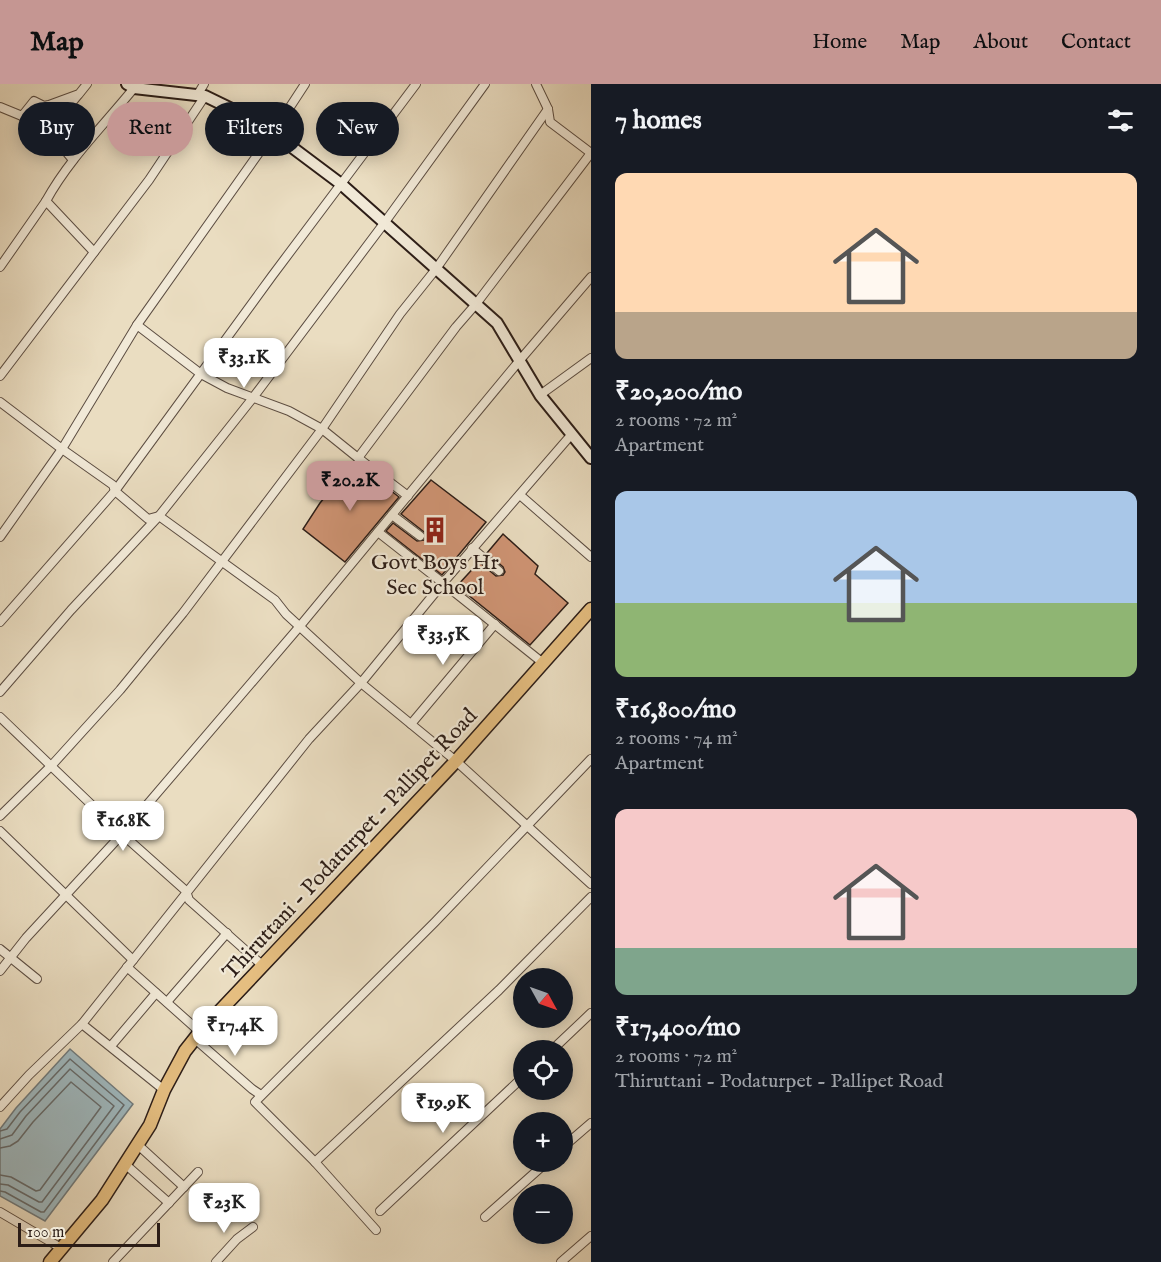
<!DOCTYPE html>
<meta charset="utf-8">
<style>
body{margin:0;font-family:"IM FELL English",serif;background:#242831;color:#f1f3f6;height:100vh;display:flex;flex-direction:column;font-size:22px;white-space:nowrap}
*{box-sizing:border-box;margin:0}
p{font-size:20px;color:#9ea1a6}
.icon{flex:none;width:33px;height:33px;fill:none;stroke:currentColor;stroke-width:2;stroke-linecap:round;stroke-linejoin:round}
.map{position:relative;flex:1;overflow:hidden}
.side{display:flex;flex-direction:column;background:#171b24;width:570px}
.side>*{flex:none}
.hud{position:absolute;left:18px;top:18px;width:483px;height:54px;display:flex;gap:12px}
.needle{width:39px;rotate:130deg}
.tools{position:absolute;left:513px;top:884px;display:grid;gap:12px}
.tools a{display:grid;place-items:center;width:60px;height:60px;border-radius:50%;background:#171b24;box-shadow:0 3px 15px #0003;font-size:30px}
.scale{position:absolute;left:18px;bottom:15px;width:142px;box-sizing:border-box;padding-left:6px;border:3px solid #2c1d17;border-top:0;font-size:16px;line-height:21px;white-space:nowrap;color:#2c1d17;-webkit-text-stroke:4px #f1e9d7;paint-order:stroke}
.price{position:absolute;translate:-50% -51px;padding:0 14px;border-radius:12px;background:#fff;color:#222;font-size:20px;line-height:39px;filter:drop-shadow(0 2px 3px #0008)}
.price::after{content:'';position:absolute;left:50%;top:36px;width:18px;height:14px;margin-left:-9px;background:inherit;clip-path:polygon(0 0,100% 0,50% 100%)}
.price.on{background:#c59692;color:#111}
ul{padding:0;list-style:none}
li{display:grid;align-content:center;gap:12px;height:318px;padding:0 24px}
li span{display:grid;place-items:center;height:186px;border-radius:12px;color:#555}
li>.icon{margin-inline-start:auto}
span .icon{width:108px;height:108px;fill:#fffc;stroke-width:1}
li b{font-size:26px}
h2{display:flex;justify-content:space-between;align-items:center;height:72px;padding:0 24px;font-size:26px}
.chip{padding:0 21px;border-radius:27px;background:#171b24;box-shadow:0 3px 15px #0003;font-size:21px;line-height:54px}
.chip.on{background:#c59692;color:#111}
header{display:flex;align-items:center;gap:36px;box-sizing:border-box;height:84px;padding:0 30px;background:#c59692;color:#111}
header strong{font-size:28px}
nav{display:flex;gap:33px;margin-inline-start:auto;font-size:21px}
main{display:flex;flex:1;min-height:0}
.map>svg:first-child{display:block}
.water{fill:#9eb8bf;stroke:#707a7c;stroke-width:1.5}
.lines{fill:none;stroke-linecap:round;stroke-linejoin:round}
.shore{stroke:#656a6b;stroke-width:1.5}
.building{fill:#cf9474;stroke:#2c1d17;stroke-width:1.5}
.minor-casing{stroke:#5c4d42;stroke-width:10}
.secondary-casing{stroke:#2c1d17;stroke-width:14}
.primary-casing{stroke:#2c1d17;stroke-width:15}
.minor{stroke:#f1e9d7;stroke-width:8}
.secondary{stroke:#f1e9d7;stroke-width:10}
.primary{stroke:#e5be80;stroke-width:12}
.labels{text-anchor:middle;stroke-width:4.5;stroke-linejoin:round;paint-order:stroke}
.poi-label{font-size:22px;fill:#2c1d17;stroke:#f1e9d7}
.street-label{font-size:22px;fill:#2c1d17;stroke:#f1e9d7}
</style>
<header>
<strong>Map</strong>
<nav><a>Home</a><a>Map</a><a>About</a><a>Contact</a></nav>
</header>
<main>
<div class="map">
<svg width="591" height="1178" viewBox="0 0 591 1178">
<rect width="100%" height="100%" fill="#eaddc1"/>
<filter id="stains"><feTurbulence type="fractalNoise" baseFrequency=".00333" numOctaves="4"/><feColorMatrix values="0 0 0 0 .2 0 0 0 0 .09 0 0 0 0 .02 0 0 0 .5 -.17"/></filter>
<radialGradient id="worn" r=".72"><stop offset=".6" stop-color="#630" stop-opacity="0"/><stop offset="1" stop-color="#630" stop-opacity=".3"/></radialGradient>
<polygon class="water" points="70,965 133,1020 45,1137 0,1112 0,1045 16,1024"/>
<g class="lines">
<g class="shore">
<polyline points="0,1047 7,1045 20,1028 70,975 124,1021 44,1128 41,1128 5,1108 0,1107"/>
<polyline points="0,1055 12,1051 26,1032 70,985 114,1022 42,1118 39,1118 8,1101 0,1100"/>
<polyline points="0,1064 10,1062 18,1057 33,1038 71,998 101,1023 40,1106 36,1107 11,1093 0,1091"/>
</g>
</g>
<g class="building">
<polygon points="354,378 399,413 345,478 303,445 320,419"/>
<polygon points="431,396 486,438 442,491 386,447 393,439 417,457 424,456 426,452 424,448 401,430"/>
<polygon points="503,450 538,482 535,490 568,519 530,561 457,502 479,478 496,492 503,491 505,488 503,483 487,469"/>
</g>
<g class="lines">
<g class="minor-casing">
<g id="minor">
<polyline points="536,0 548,25 550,38 591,69"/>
<polyline points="198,10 204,0"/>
<polyline points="0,23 22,32 34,17 44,22 49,21 79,10 87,0"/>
<polyline points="22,32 63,64 73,76"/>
<polyline points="46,50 78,11"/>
<path d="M46 117C69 75 104 41 134 4"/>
<polyline points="0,183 46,117 94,168"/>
<polyline points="137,241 273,49 305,0"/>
<polyline points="0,292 149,96 205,12"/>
<polyline points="540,311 591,274"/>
<polyline points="0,318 62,365 137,241 201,290 227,304 289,327 322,345 358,374 456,243 476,220 591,69"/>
<polyline points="358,374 408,412"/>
<polyline points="520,411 591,473"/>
<polyline points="392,431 420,452"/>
<polyline points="378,448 443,499 571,351"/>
<polyline points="0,453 62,365 113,401 115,407 148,435 159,432 275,516 286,530 361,599 456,677 591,800"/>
<polyline points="472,464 499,487"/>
<polyline points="0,538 115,407 272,192 416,0"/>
<polyline points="0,608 71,526 159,432 252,315 385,138 485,0"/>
<polyline points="0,633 122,750 186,807 189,816 262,881"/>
<polyline points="411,640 495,540"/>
<polyline points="0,732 52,681 120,606 183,529 322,345 400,230 436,185 548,25"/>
<polyline points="0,747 133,876"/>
<polyline points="0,865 37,895"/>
<polyline points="127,883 200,948"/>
<polyline points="0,887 26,854 122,750 300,542 520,276 591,193"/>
<polyline points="167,918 227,849"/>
<polyline points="82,940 164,1006"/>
<polyline points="195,955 252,1005 261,1011"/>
<polyline points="111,962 156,909"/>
<polyline points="552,966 591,929"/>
<polyline points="0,1023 29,991 82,940 309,655 361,599 443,499 543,579"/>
<polyline points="137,1060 184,1103"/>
<polyline points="562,1064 591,1039"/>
<polyline points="315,1078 499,906 591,813"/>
<polyline points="125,1080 169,1119"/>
<polyline points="380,1127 524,992"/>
<polyline points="0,1128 61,1164"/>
<polyline points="485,1133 548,1077"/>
<polyline points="376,1146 315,1078 255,1018 435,838 591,675"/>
<polyline points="113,1178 198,1088"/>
<polyline points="216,1178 237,1155 253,1143"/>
<polyline points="561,1178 591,1152"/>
</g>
</g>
<g class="secondary-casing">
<polyline id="secondary" points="127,0 134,4 205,12 240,29 273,49 341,100 497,239 540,311 591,374"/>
</g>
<g class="primary-casing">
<polyline id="primary" points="50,1178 102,1116 150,1041 164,1006 185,967 200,948 456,677 591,525"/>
</g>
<use href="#minor" class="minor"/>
<use href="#secondary" class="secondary"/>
<use href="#primary" class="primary"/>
</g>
<defs>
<g id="building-bare" transform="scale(2.07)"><path d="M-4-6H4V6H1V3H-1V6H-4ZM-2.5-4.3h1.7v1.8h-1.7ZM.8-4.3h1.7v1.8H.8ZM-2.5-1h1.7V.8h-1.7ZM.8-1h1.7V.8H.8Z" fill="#8f2418" stroke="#f1e9d7" stroke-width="2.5" paint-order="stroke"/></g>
</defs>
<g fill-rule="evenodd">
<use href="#building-bare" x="435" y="446"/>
</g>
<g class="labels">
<g class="poi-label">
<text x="435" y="485">Govt Boys Hr<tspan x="435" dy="25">Sec School</tspan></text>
</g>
<g class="street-label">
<text transform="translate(349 759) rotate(-47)" y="8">Thiruttani - Podaturpet - Pallipet Road</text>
</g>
</g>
<rect width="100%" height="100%" filter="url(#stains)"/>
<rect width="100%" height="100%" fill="url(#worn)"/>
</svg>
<div class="tools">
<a><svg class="needle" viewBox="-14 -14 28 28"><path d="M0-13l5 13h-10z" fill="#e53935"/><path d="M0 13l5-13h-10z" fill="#9ea1a6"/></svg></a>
<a><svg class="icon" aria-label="locate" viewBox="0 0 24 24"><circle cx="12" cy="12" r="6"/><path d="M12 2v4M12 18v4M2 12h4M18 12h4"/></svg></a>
<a>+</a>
<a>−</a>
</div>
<div class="scale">100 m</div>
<b class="price" style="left:244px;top:305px">₹33.1K</b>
<b class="price on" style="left:350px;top:428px">₹20.2K</b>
<b class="price" style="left:443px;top:582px">₹33.5K</b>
<b class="price" style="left:123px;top:768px">₹16.8K</b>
<b class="price" style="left:235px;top:973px">₹17.4K</b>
<b class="price" style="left:443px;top:1050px">₹19.9K</b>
<b class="price" style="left:224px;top:1150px">₹23K</b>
<div class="hud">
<a class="chip">Buy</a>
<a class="chip on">Rent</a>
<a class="chip">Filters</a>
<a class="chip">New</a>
</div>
</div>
<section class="side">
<h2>7 homes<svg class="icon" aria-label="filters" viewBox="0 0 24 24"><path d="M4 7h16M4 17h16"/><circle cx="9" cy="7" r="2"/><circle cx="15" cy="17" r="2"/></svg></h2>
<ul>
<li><span style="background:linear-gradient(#ffd9b3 75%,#b9a48a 0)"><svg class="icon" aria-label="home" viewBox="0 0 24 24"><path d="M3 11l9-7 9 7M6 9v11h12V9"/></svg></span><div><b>₹20,200/mo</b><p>2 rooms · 72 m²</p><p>Apartment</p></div></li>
<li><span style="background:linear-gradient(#a9c7e8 60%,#8fb573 0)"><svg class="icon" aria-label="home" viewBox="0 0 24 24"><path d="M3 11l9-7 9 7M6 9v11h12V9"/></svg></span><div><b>₹16,800/mo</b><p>2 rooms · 74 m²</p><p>Apartment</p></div></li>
<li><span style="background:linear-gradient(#f6c9c9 75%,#7fa58c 0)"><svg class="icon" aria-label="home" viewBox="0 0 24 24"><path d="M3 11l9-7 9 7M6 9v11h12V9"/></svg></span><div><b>₹17,400/mo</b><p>2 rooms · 72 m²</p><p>Thiruttani - Podaturpet - Pallipet Road</p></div></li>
</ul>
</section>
</main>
